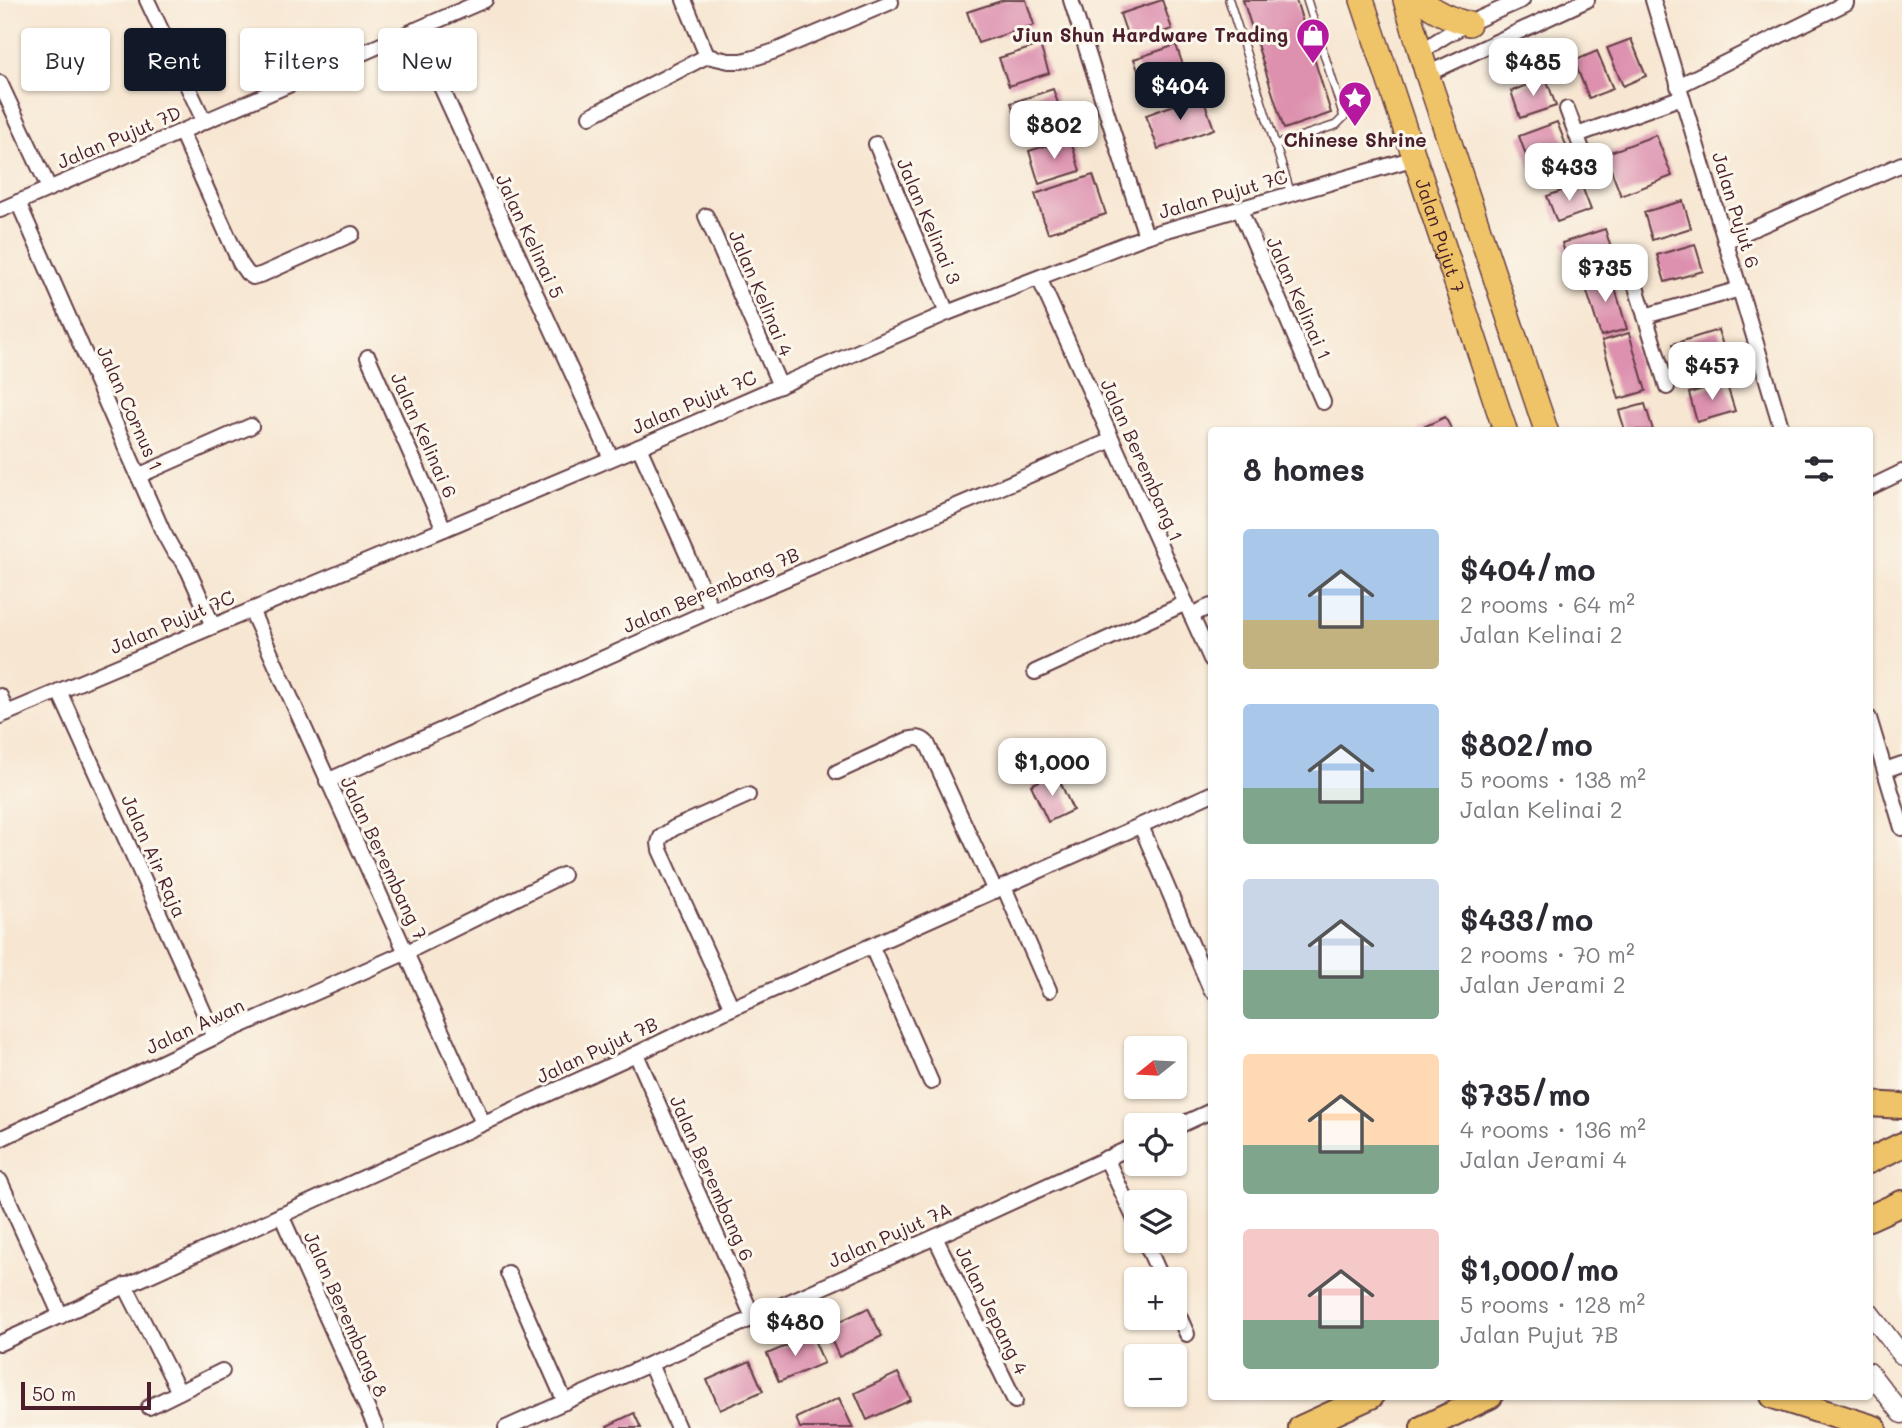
<!DOCTYPE html>
<meta charset="utf-8">
<style>
body{margin:0;font-family:Mali,sans-serif;background:#f7f7f7;color:#2b2b33;height:100vh;display:flex;flex-direction:column;font-size:26px;white-space:nowrap}
*{box-sizing:border-box;margin:0}
p{font-size:23px;color:#7c7c81}
.icon{flex:none;width:38px;height:38px;fill:none;stroke:currentColor;stroke-width:2;stroke-linecap:round;stroke-linejoin:round}
.map{position:relative;flex:1;overflow:hidden}
.sheet{position:absolute;left:1208px;top:427px;width:665px;height:973px;display:flex;flex-direction:column;background:#fff;border-radius:7px;box-shadow:0 2px 5px #0004}
.sheet>*{flex:none}
.guide{position:absolute;left:21px;top:28px;width:665px;height:63px;display:flex;gap:14px}
.needle{width:46px;rotate:252deg}
.controls{position:absolute;left:1124px;top:1036px;display:grid;gap:14px}
.controls a{display:grid;place-items:center;width:63px;height:63px;border-radius:7px;background:#fff;box-shadow:0 2px 5px #0004;font-size:35px}
.scale{position:absolute;left:21px;bottom:18px;width:130px;box-sizing:border-box;padding-left:7px;border:4px solid #4a1f2b;border-top:0;font-size:19px;line-height:24px;white-space:nowrap;color:#4a1f2b;-webkit-text-stroke:5px #fbf7ec;paint-order:stroke}
.price{position:absolute;translate:-50% -60px;padding:0 16px;border-radius:14px;background:#fff;color:#222;font-size:23px;line-height:46px;filter:drop-shadow(0 2px 4px #0008)}
.price::after{content:'';position:absolute;left:50%;top:42px;width:21px;height:16px;margin-left:-10px;background:inherit;clip-path:polygon(0 0,100% 0,50% 100%)}
.price.selected{background:#111827;color:#fff}
ul{padding:0;list-style:none}
li{display:flex;align-items:center;gap:21px;height:175px;padding:0 35px}
li span{display:grid;place-items:center;flex:none;width:196px;height:140px;border-radius:7px;color:#555}
li>.icon{margin-inline-start:auto}
span .icon{width:84px;height:84px;fill:#fffc;stroke-width:1}
li b{font-size:30px}
h2{display:flex;justify-content:space-between;align-items:center;height:84px;padding:0 35px;font-size:30px}
.tag{padding:0 24px;border-radius:7px;background:#fff;box-shadow:0 2px 5px #0004;font-size:24px;line-height:63px}
.tag.selected{background:#111827;color:#fff}
.map>svg:first-child{display:block}
.building{fill:#dd91af}
.lines{fill:none;stroke-linecap:round;stroke-linejoin:round}
.service-casing{stroke:#643d44;stroke-width:10}
.minor-casing{stroke:#643d44;stroke-width:18}
.tertiary-casing{stroke:#643d44;stroke-width:21}
.primary-casing{stroke:#643d44;stroke-width:26}
.trunk-casing{stroke:#643d44;stroke-width:28}
.service{stroke:#fff;stroke-width:7}
.minor{stroke:#fff;stroke-width:14}
.tertiary{stroke:#fff;stroke-width:18}
.primary{stroke:#efc469;stroke-width:23}
.trunk{stroke:#efc469;stroke-width:24}
.labels{text-anchor:middle;stroke-width:6;stroke-linejoin:round;paint-order:stroke}
.poi-label{font-size:19px;font-weight:bold;fill:#4a1f2b;stroke:#fbf7ec;text-anchor:end}
.street-label{font-size:19px;fill:#4a1f2b;stroke:#fbf7ec}
</style>
<div class="map">
<svg width="1902" height="1428" viewBox="0 0 1902 1428">
<rect width="100%" height="100%" fill="#fbf7ec"/>
<filter id="ink" filterUnits="userSpaceOnUse"><feTurbulence type="fractalNoise" baseFrequency=".0143" numOctaves="2"/><feDisplacementMap in="SourceGraphic" scale="14" xChannelSelector="R" yChannelSelector="G"/><feConvolveMatrix kernelMatrix="1 2 1 2 8 2 1 2 1" color-interpolation-filters="sRGB"/></filter>
<filter id="wash" filterUnits="userSpaceOnUse"><feTurbulence type="fractalNoise" baseFrequency=".00686" numOctaves="4" result="noise"/><feDisplacementMap in="SourceGraphic" scale="28" xChannelSelector="R" yChannelSelector="G"/><feGaussianBlur stdDeviation="1.57" result="paint"/><feColorMatrix in="noise" values="0 0 0 0 0 0 0 0 0 0 0 0 0 0 0 0 0 1.4 0 .05"/><feComposite in="paint" operator="in"/></filter>
<g filter="url(#wash)">
<rect width="100%" height="100%" fill="#f7e6d1"/>
<g id="blocks">
<g class="building">
<polygon points="1004,0 1026,0 1034,25 978,43 967,12"/>
<polygon points="1162,0 1172,29 1130,43 1120,14"/>
<polygon points="1243,0 1296,0 1331,113 1284,129"/>
<polygon points="1631,39 1646,76 1623,86 1607,48"/>
<polygon points="1040,45 1049,73 1009,86 999,58"/>
<polygon points="1176,45 1186,74 1144,88 1134,59"/>
<polygon points="1597,51 1613,89 1589,98 1574,61"/>
<polygon points="1546,78 1556,106 1520,118 1511,91"/>
<polygon points="1053,89 1063,118 1021,133 1011,103"/>
<polygon points="1202,95 1214,129 1158,149 1146,115"/>
<polygon points="1557,122 1573,163 1534,177 1519,136"/>
<polygon points="1656,135 1672,176 1621,196 1605,154"/>
<polygon points="1070,138 1080,171 1039,184 1029,151"/>
<polygon points="1093,175 1106,214 1048,233 1035,194"/>
<polygon points="1581,184 1591,210 1557,222 1547,196"/>
<polygon points="1683,201 1691,228 1652,240 1644,212"/>
<polygon points="1605,229 1612,251 1600,255 1603,262 1571,272 1562,243"/>
<polygon points="1695,244 1703,271 1665,282 1657,255"/>
<polygon points="1610,271 1627,329 1601,336 1583,279"/>
<polygon points="1718,330 1728,361 1682,375 1673,344"/>
<polygon points="1629,333 1646,391 1619,399 1602,341"/>
<polygon points="1726,382 1735,411 1697,422 1689,393"/>
<polygon points="1645,404 1653,430 1625,430 1619,411"/>
<polygon points="1445,417 1452,430 1417,430"/>
<polygon points="1056,773 1073,810 1048,822 1031,785"/>
<polygon points="868,1308 882,1336 839,1357 826,1328"/>
<polygon points="812,1335 824,1363 779,1382 767,1354"/>
<polygon points="750,1361 763,1391 720,1410 707,1380"/>
<polygon points="898,1373 911,1400 867,1420 855,1393"/>
<polygon points="839,1398 853,1428 800,1428 796,1418"/>
<polygon points="634,1413 641,1428 608,1428 607,1426"/>
</g>
</g>
</g>
<g filter="url(#ink)">
<use href="#blocks" fill-opacity="0" stroke="#643d44" stroke-width="2"/>
<g class="lines">
<g class="service-casing">
<g id="service">
<polyline points="1229,0 1291,194"/>
<polyline points="1275,145 1336,125 1344,117 1307,0"/>
</g>
</g>
<g class="minor-casing">
<g id="minor">
<polyline points="147,0 204,121"/>
<polyline points="684,0 707,56"/>
<polyline points="1071,0 1146,236"/>
<polyline points="1653,0 1782,430"/>
<polyline points="415,30 611,458"/>
<path d="M1421 54C1442 32 1493 13 1522 0"/>
<polyline points="1427,74 1587,0"/>
<polyline points="0,83 49,188"/>
<polyline points="1678,86 1846,3"/>
<polyline points="1567,109 1587,163"/>
<polyline points="590,116 707,56 729,61 741,61 754,58 775,51 891,2"/>
<polyline points="181,132 240,263 247,273 253,277 263,274 352,234"/>
<polyline points="1577,135 1682,97"/>
<polyline points="876,144 947,313"/>
<polyline points="18,202 163,532 173,550 183,561 189,572 213,626"/>
<polyline points="0,210 485,0"/>
<polyline points="1240,210 1323,402"/>
<polyline points="706,216 780,386"/>
<polyline points="1725,241 1902,164"/>
<polyline points="1628,261 1645,316 1740,289"/>
<polyline points="1039,278 1211,659"/>
<polyline points="1645,316 1667,387"/>
<polyline points="368,357 444,529"/>
<polyline points="639,447 712,610"/>
<polyline points="138,476 251,426"/>
<polyline points="1869,488 1902,472"/>
<polyline points="251,610 483,1123"/>
<polyline points="1191,615 1211,606"/>
<polyline points="1035,672 1186,603"/>
<polyline points="59,691 215,1037"/>
<polyline points="0,696 7,713"/>
<polyline points="0,716 639,447 947,313 1146,236 1415,158"/>
<polyline points="1869,718 1902,828"/>
<polyline points="1885,770 1902,764"/>
<path d="M837 772 907 740C915 738 920 736 927 743L995 891"/>
<polyline points="327,781 712,610 1112,440"/>
<polyline points="1141,826 1211,990"/>
<polyline points="1004,887 1049,990"/>
<polyline points="872,947 931,1082"/>
<polyline points="732,1008 660,850 659,843 661,837 674,828 748,795"/>
<polyline points="636,1054 753,1317"/>
<polyline points="1174,1128 1211,1111"/>
<polyline points="0,1139 215,1037 407,952 563,875"/>
<polyline points="1106,1158 1136,1222"/>
<polyline points="0,1181 61,1316"/>
<polyline points="281,1215 376,1428"/>
<polyline points="935,1237 1015,1401"/>
<polyline points="1145,1241 1162,1279"/>
<polyline points="508,1273 565,1402"/>
<polyline points="125,1285 179,1392"/>
<polyline points="1174,1305 1187,1334"/>
<polyline points="0,1343 636,1054 732,1008 1211,794"/>
<polyline points="650,1364 678,1428"/>
<polyline points="149,1407 222,1371"/>
<polyline points="506,1428 935,1237 1136,1145"/>
</g>
</g>
<g class="tertiary-casing">
<g id="tertiary">
<polyline points="1869,1312 1902,1355"/>
<polyline points="1869,1372 1902,1414"/>
</g>
</g>
<g class="primary-casing">
<g id="primary">
<path id="s1" d="M1362 0 1505 430"/>
<polyline points="1405,0 1427,74 1546,430"/>
<path d="M1421 0C1435 12 1451 19 1469 24"/>
</g>
</g>
<g class="trunk-casing">
<g id="trunk">
<polyline points="1869,1104 1902,1106"/>
<polyline points="1869,1161 1902,1145"/>
<polyline points="1869,1218 1902,1203"/>
<polyline points="1773,1396 1874,1428"/>
<polyline points="1301,1428 1371,1396"/>
<polyline points="1423,1428 1490,1396"/>
</g>
</g>
<use href="#service" class="service"/>
<use href="#minor" class="minor"/>
<use href="#tertiary" class="tertiary"/>
<use href="#primary" class="primary"/>
<use href="#trunk" class="trunk"/>
</g>
</g>
<defs>
<g id="shop-pin" transform="scale(1.75)"><path d="M0 17L-7.5 6A9.5 9.5 0 1 1 7.5 6Z" fill="#b5179e" stroke="#fbf7ec"/><path d="M-5-2.5h2.3a2.7 3.5 0 0 1 5.4 0H5L5.5 6h-11ZM-1.5-2.5h3a1.5 2.3 0 0 0-3 0Z" fill="#fff"/></g>
<g id="sight-pin" transform="scale(1.75)"><path d="M0 17L-7.5 6A9.5 9.5 0 1 1 7.5 6Z" fill="#b5179e" stroke="#fbf7ec"/><path d="M0-6L1.8-2.2L6-1.7L2.9 1.2L3.7 5.4L0 3.3L-3.7 5.4L-2.9 1.2L-6-1.7L-1.8-2.2Z" fill="#fff"/></g>
</defs>
<g fill-rule="evenodd">
<use href="#shop-pin" x="1313" y="35"/>
<use href="#sight-pin" x="1355" y="98"/>
</g>
<g class="labels">
<g class="poi-label">
<text x="1288" y="42">Jiun Shun Hardware Trading</text>
<text x="1355" y="147" text-anchor="middle">Chinese Shrine</text>
</g>
<g class="street-label">
<text transform="translate(119 137) rotate(-23)" y="7">Jalan Pujut 7D</text>
<text transform="translate(1223 194) rotate(-16)" y="7">Jalan Pujut 7C</text>
<text transform="translate(1736 210) rotate(73)" y="7">Jalan Pujut 6</text>
<text transform="translate(929 221) rotate(67)" y="7">Jalan Kelinai 3</text>
<text dy="7" stroke="none"><textPath href="#s1" startOffset="248">Jalan Pujut 7</textPath></text>
<text transform="translate(530 236) rotate(65)" y="7">Jalan Kelinai 5</text>
<text transform="translate(761 293) rotate(67)" y="7">Jalan Kelinai 4</text>
<text transform="translate(1299 298) rotate(66)" y="7">Jalan Kelinai 1</text>
<text transform="translate(694 402) rotate(-23)" y="7">Jalan Pujut 7C</text>
<text transform="translate(130 408) rotate(66)" y="7">Jalan Cornus 1</text>
<text transform="translate(424 435) rotate(66)" y="7">Jalan Kelinai 6</text>
<text transform="translate(1142 460) rotate(66)" y="7">Jalan Berembang 1</text>
<text transform="translate(711 590) rotate(-23)" y="7">Jalan Berembang 7B</text>
<text transform="translate(172 622) rotate(-23)" y="7">Jalan Pujut 7C</text>
<text transform="translate(154 856) rotate(66)" y="7">Jalan Air Raja</text>
<text transform="translate(384 858) rotate(65)" y="7">Jalan Berembang 7</text>
<text transform="translate(195 1026) rotate(-25)" y="7">Jalan Awan</text>
<text transform="translate(597 1050) rotate(-25)" y="7">Jalan Pujut 7B</text>
<text transform="translate(712 1178) rotate(66)" y="7">Jalan Berembang 6</text>
<text transform="translate(890 1235) rotate(-24)" y="7">Jalan Pujut 7A</text>
<text transform="translate(992 1310) rotate(64)" y="7">Jalan Jepang 4</text>
<text transform="translate(346 1314) rotate(66)" y="7">Jalan Berembang 8</text>
</g>
</g>
</svg>
<div class="controls">
<a><svg class="needle" viewBox="-14 -14 28 28"><path d="M0-13l5 13h-10z" fill="#e53935"/><path d="M0 13l5-13h-10z" fill="#7c7c81"/></svg></a>
<a><svg class="icon" aria-label="locate" viewBox="0 0 24 24"><circle cx="12" cy="12" r="6"/><path d="M12 2v4M12 18v4M2 12h4M18 12h4"/></svg></a>
<a><svg class="icon" aria-label="layers" viewBox="0 0 24 24"><path d="M12 4l9 5-9 5-9-5zM3 14l9 5 9-5"/></svg></a>
<a>+</a>
<a>−</a>
</div>
<div class="scale">50 m</div>
<b class="price" style="left:1533px;top:98px">$485</b>
<b class="price selected" style="left:1180px;top:122px">$404</b>
<b class="price" style="left:1054px;top:161px">$802</b>
<b class="price" style="left:1569px;top:203px">$433</b>
<b class="price" style="left:1605px;top:304px">$735</b>
<b class="price" style="left:1712px;top:402px">$457</b>
<b class="price" style="left:1052px;top:798px">$1,000</b>
<b class="price" style="left:795px;top:1358px">$480</b>
<div class="guide">
<a class="tag">Buy</a>
<a class="tag selected">Rent</a>
<a class="tag">Filters</a>
<a class="tag">New</a>
</div>
<section class="sheet">
<h2>8 homes<svg class="icon" aria-label="filters" viewBox="0 0 24 24"><path d="M4 7h16M4 17h16"/><circle cx="9" cy="7" r="2"/><circle cx="15" cy="17" r="2"/></svg></h2>
<ul>
<li><span style="background:linear-gradient(#a9c7e8 65%,#c2b280 0)"><svg class="icon" aria-label="home" viewBox="0 0 24 24"><path d="M3 11l9-7 9 7M6 9v11h12V9"/></svg></span><div><b>$404/mo</b><p>2 rooms · 64 m²</p><p>Jalan Kelinai 2</p></div></li>
<li><span style="background:linear-gradient(#a9c7e8 60%,#7fa58c 0)"><svg class="icon" aria-label="home" viewBox="0 0 24 24"><path d="M3 11l9-7 9 7M6 9v11h12V9"/></svg></span><div><b>$802/mo</b><p>5 rooms · 138 m²</p><p>Jalan Kelinai 2</p></div></li>
<li><span style="background:linear-gradient(#c9d6e8 65%,#7fa58c 0)"><svg class="icon" aria-label="home" viewBox="0 0 24 24"><path d="M3 11l9-7 9 7M6 9v11h12V9"/></svg></span><div><b>$433/mo</b><p>2 rooms · 70 m²</p><p>Jalan Jerami 2</p></div></li>
<li><span style="background:linear-gradient(#ffd9b3 65%,#7fa58c 0)"><svg class="icon" aria-label="home" viewBox="0 0 24 24"><path d="M3 11l9-7 9 7M6 9v11h12V9"/></svg></span><div><b>$735/mo</b><p>4 rooms · 136 m²</p><p>Jalan Jerami 4</p></div></li>
<li><span style="background:linear-gradient(#f6c9c9 65%,#7fa58c 0)"><svg class="icon" aria-label="home" viewBox="0 0 24 24"><path d="M3 11l9-7 9 7M6 9v11h12V9"/></svg></span><div><b>$1,000/mo</b><p>5 rooms · 128 m²</p><p>Jalan Pujut 7B</p></div></li>
</ul>
</section>
</div>
